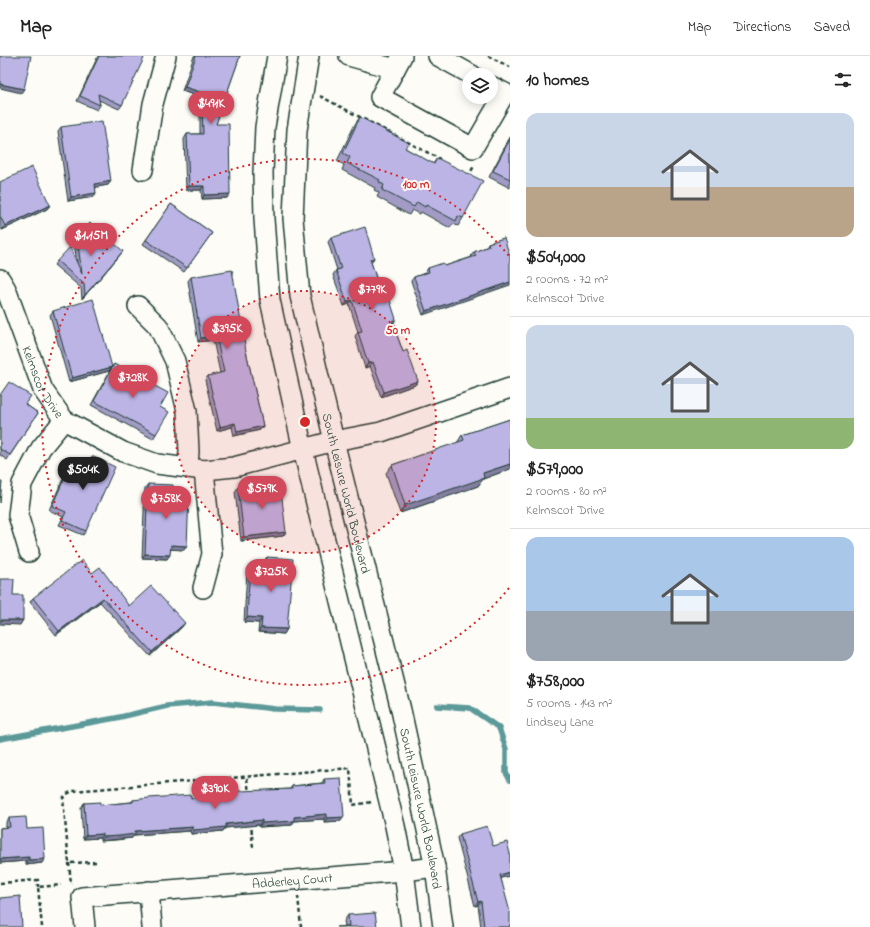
<!DOCTYPE html>
<meta charset="utf-8">
<style>
body{margin:0;font-family:"Indie Flower",sans-serif;background:#f2f2f2;color:#222;height:100vh;display:flex;flex-direction:column;font-size:15px;white-space:nowrap}
*{box-sizing:border-box;margin:0}
p{font-size:13px;color:#767676}
.icon{flex:none;width:22px;height:22px;fill:none;stroke:currentColor;stroke-width:2;stroke-linecap:round;stroke-linejoin:round}
.map{position:relative;flex:1;overflow:hidden}
.details{display:flex;flex-direction:column;background:#fff;width:360px}
.details>*{flex:none}
.buttons{position:absolute;left:462px;top:12px;display:grid;gap:8px}
.buttons a{display:grid;place-items:center;width:36px;height:36px;border-radius:50%;background:#fff;box-shadow:0 2px 10px #0003;font-size:20px}
.price{position:absolute;translate:-50% -34px;padding:0 9px;border-radius:14px;background:#d1495b;color:#fff;font-size:13px;line-height:26px;filter:drop-shadow(0 1px 2px #0008)}
.price::after{content:'';position:absolute;left:50%;top:24px;width:12px;height:9px;margin-left:-6px;background:inherit;clip-path:polygon(0 0,100% 0,50% 100%)}
.price.on{background:#222;color:#fff}
ul{padding:0;list-style:none}
li{display:grid;align-content:center;gap:8px;height:212px;padding:0 16px}
li+li{border-top:1px solid #e0e0e0}
li span{display:grid;place-items:center;height:124px;border-radius:12px;color:#555}
li>.icon{margin-inline-start:auto}
span .icon{width:72px;height:72px;fill:#fffc;stroke-width:1}
li b{font-size:17px}
h2{display:flex;justify-content:space-between;align-items:center;height:48px;padding:0 16px;font-size:17px}
header{display:flex;align-items:center;gap:24px;box-sizing:border-box;height:56px;padding:0 20px;background:#fff;border-bottom:1px solid #e0e0e0}
header strong{font-size:19px}
nav{display:flex;gap:22px;margin-inline-start:auto;font-size:14px}
main{display:flex;flex:1;min-height:0}
.map>svg:first-child{display:block}
.lines{fill:none;stroke-linecap:round;stroke-linejoin:round}
.stream{stroke:#5c9999;stroke-width:5.5}
.minor-casing{stroke:#1f3d34;stroke-width:22}
.path{stroke:#1f3d34;stroke-width:2.5;stroke-dasharray:4 3;stroke-linecap:butt}
.minor{stroke:#fdfcf7;stroke-width:19}
.wall{fill:#a29bc5;stroke:#1f3d34}
.shaded-wall{fill:#847ea0;stroke:#1f3d34}
.building{fill:#bcb4e5;stroke:#1f3d34}
.ring{fill:none;stroke:#d62828;stroke-width:2;stroke-dasharray:2 4}
.labels{text-anchor:middle;stroke-width:4;stroke-linejoin:round;paint-order:stroke}
.street-label{font-size:13px;fill:#1f3d34;stroke:#fdfcf7}
.centre{fill:#d62828;stroke:#fdfcf7;stroke-width:2}
.ring-label{font-size:12px;text-anchor:middle;font-weight:bold;fill:#d62828;stroke:#fdfcf7;stroke-width:4;stroke-linejoin:round;paint-order:stroke}
</style>
<header>
<strong>Map</strong>
<nav><a>Map</a><a>Directions</a><a>Saved</a></nav>
</header>
<main>
<div class="map">
<svg width="510" height="871" viewBox="0 0 510 871">
<rect width="100%" height="100%" fill="#fdfcf7"/>
<filter id="ink" filterUnits="userSpaceOnUse"><feTurbulence type="fractalNoise" baseFrequency=".025" numOctaves="2"/><feDisplacementMap in="SourceGraphic" scale="8" xChannelSelector="R" yChannelSelector="G"/><feConvolveMatrix kernelMatrix="1 2 1 2 8 2 1 2 1" color-interpolation-filters="sRGB"/></filter>
<g filter="url(#ink)">
<g class="lines">
<g class="stream">
<polyline points="437,650 470,652 499,672 506,693 506,717 510,724"/>
<polyline points="0,683 116,662 167,650 213,646 275,653 320,654"/>
</g>
<g class="minor-casing">
<g id="minor">
<polyline points="277,0 265,71 263,117 264,163 270,244 303,394 395,770 404,815 411,871"/>
<path id="s1" d="M309 0 297 74 293 162 300 240 334 385 401 654 435 811 443 871"/>
<polyline points="349,0 395,13"/>
<polyline points="402,0 380,41 473,92 505,37 491,30"/>
<polyline points="438,0 472,19"/>
<polyline points="143,114 153,48 166,0"/>
<path id="s2" d="M0 223 6 233 43 334 64 364 123 396 157 408 204 414 234 411 334 385 381 376 510 332"/>
<polyline points="138,250 158,270 175,305 187,355 189,395 188,412"/>
<polyline points="29,496 18,459 22,428 41,392 64,364"/>
<polyline points="203,532 212,498 204,414"/>
<polyline points="149,835 152,871"/>
<path id="s3" d="M85 871 82 841 404 815 435 811"/>
</g>
</g>
<g class="path">
<polyline points="488,0 510,11"/>
<polyline points="320,40 440,103"/>
<polyline points="467,118 469,119 474,110"/>
<polyline points="247,722 249,737"/>
<polyline points="251,766 253,793"/>
<polyline points="96,806 69,807 63,742 67,738 73,735 350,712 353,749 372,746"/>
<polyline points="69,807 71,828"/>
<polyline points="0,827 38,824 38,831"/>
<polyline points="298,840 301,871"/>
<polyline points="42,871 38,831 61,829"/>
</g>
<use href="#minor" class="minor"/>
</g>
<g class="wall">
<polygon points="98,0 140,0 122,49 119,53 99,44 100,49 97,54 77,45"/>
<polygon points="194,0 240,0 216,68 227,142 202,143 201,134 186,134 184,83 187,78 200,78 200,50 194,48 197,40 182,35"/>
<polygon points="360,61 405,92 433,108 437,102 463,162 458,170 453,168 450,172 421,156 420,158 412,154 409,159 377,141 379,137 374,134 375,132 342,114 344,109 337,105 355,68"/>
<polygon points="61,71 111,125 108,129 96,131 94,141 68,145 58,75"/>
<polygon points="510,81 510,132 489,121"/>
<polygon points="0,126 50,149 47,153 2,174 0,170"/>
<polygon points="171,148 212,177 184,216 143,188"/>
<polygon points="77,182 120,199 82,243 81,232 54,209 57,205 77,207 74,186"/>
<polygon points="331,182 374,202 371,206 380,234 394,267 393,268 403,296 418,325 415,329 381,341 370,310 365,312 355,280 358,276 349,248 344,250 333,219 336,214 337,214 328,186"/>
<polygon points="504,182 423,259 411,225 414,221 425,217 428,212 445,210 472,201 471,200 474,196 486,191 488,187"/>
<polygon points="191,221 246,295 263,370 260,374 234,380 232,371 217,375 205,324 208,320 220,317 213,284 198,286 188,225"/>
<polygon points="53,255 112,311 109,315 69,326 50,259"/>
<polygon points="114,308 160,351 156,378 153,383 91,349 111,313"/>
<polygon points="0,339 25,348 38,357 7,404 0,399"/>
<polygon points="510,363 510,413 483,423 478,430 400,457 386,417 392,409 457,387 462,379"/>
<polygon points="92,400 86,475 83,479 59,469 63,461 49,454 70,407 73,403 87,409"/>
<polygon points="148,428 173,438 184,494 171,493 167,503 142,502 145,432"/>
<polygon points="238,431 286,476 283,480 241,485 235,436"/>
<polygon points="267,501 287,573 284,578 258,576 259,567 244,566 247,514 250,510 263,511 264,505"/>
<polygon points="92,517 129,550 182,571 150,600 100,546 56,579 30,546 33,542"/>
<polygon points="324,723 341,765 324,766 324,763 294,765 292,769 259,771 259,769 225,772 223,775 191,778 190,775 134,779 132,782 116,784 100,785 100,782 83,783 81,752 84,747 100,749 131,746 133,744 191,742 221,740 223,737 290,733 292,730 322,727"/>
<polygon points="9,762 27,773 42,807 26,809 26,805 0,807 0,772 6,771 6,766"/>
<polygon points="460,778 493,790 510,798 510,820 501,822 510,871 481,871 478,849 475,850 457,782"/>
<polygon points="348,859 377,871 345,870 344,865"/>
</g>
<g class="shaded-wall">
<polygon points="0,28 24,33 21,37 0,32"/>
<polygon points="185,31 200,36 197,40 182,35"/>
<polygon points="197,44 202,46 200,50 194,48"/>
<polygon points="111,125 108,129 92,132 95,128"/>
<polygon points="189,130 204,130 201,134 186,134"/>
<polygon points="96,137 94,141 68,145 71,141"/>
<polygon points="230,138 227,142 202,143 204,139"/>
<polygon points="50,149 47,153 2,174 5,170"/>
<polygon points="123,195 120,199 82,243 85,239"/>
<polygon points="374,202 371,206 367,207 370,203"/>
<polygon points="510,226 510,229 423,259 426,255"/>
<polygon points="352,244 349,248 344,250 347,246"/>
<polygon points="396,263 394,267 389,269 392,265"/>
<polygon points="216,280 213,284 198,286 201,282"/>
<polygon points="373,306 370,310 365,312 368,307"/>
<polygon points="112,311 109,315 69,326 72,322"/>
<polygon points="418,325 415,329 381,341 384,336"/>
<polygon points="235,367 232,371 217,375 220,371"/>
<polygon points="263,370 260,374 234,380 237,376"/>
<polygon points="510,408 510,413 483,423 478,430 400,457 405,449 483,417"/>
<polygon points="286,476 283,480 241,485 244,481"/>
<polygon points="171,489 187,490 184,494 168,493"/>
<polygon points="145,498 170,499 167,503 142,502"/>
<polygon points="103,542 100,546 56,579 59,575"/>
<polygon points="247,561 262,562 259,567 244,566"/>
<polygon points="0,564 23,564 20,569 0,568"/>
<polygon points="185,567 182,571 150,600 152,596"/>
<polygon points="261,572 287,573 284,578 258,576"/>
<polygon points="327,758 324,763 294,765 292,769 259,771 262,767 294,761"/>
<polygon points="344,761 341,765 324,766 327,762"/>
<polygon points="262,764 259,769 225,772 223,775 191,778 194,774 226,768"/>
<polygon points="193,771 190,775 134,779 132,782 100,785 103,781 135,775"/>
<polygon points="103,778 100,782 83,783 86,779"/>
<polygon points="29,801 26,805 0,807 0,803"/>
<polygon points="45,803 42,807 26,809 29,804"/>
<polygon points="510,816 510,820 497,823 500,819"/>
<polygon points="481,845 478,849 475,850 478,846"/>
</g>
<g class="building">
<polygon points="0,0 31,0 24,33 0,28"/>
<polygon points="99,0 140,0 144,2 122,49 98,38 100,49 80,40"/>
<polygon points="196,0 240,0 216,68 229,68 230,138 204,139 204,130 189,130 187,78 203,78 202,46 197,44 200,36 185,31"/>
<polygon points="360,61 409,87 405,92 434,108 437,102 483,125 463,162 458,160 456,165 426,149 425,151 417,146 414,151 382,134 384,129 379,126 380,124 347,107 350,101 343,97"/>
<polygon points="102,65 111,125 95,128 96,137 71,141 61,71"/>
<polygon points="510,83 510,123 493,115"/>
<polygon points="32,111 50,149 5,170 0,160 0,126"/>
<polygon points="171,148 212,177 187,212 146,184"/>
<polygon points="90,167 123,195 85,239 84,228 57,205 70,191 82,218 77,182"/>
<polygon points="365,171 374,202 370,203 380,234 386,232 396,263 392,265 403,296 407,294 418,325 384,336 373,306 368,307 358,276 362,275 352,244 347,246 336,214 341,213 331,182"/>
<polygon points="504,182 510,200 510,226 426,255 414,221 429,216 428,212 443,207 445,210 476,200 474,196 489,190 488,187"/>
<polygon points="232,214 246,295 263,370 237,376 235,367 220,371 208,320 224,316 216,280 201,282 191,221"/>
<polygon points="93,243 112,311 72,322 53,255"/>
<polygon points="114,308 168,337 160,351 169,356 156,378 94,345"/>
<polygon points="9,326 31,340 25,348 38,357 10,399 0,393 0,339"/>
<polygon points="510,363 510,408 483,417 484,422 405,449 392,409 464,384 462,379"/>
<polygon points="92,400 115,411 86,475 62,464 66,456 52,450 73,403 88,409"/>
<polygon points="0,426 2,426 0,447"/>
<polygon points="280,426 286,476 244,481 238,431"/>
<polygon points="148,428 173,429 173,438 189,438 187,490 171,489 170,499 145,498"/>
<polygon points="267,501 293,503 287,573 261,572 262,562 247,561 250,510 266,511"/>
<polygon points="82,504 92,517 100,511 129,550 151,530 185,567 152,596 103,542 59,575 33,542"/>
<polygon points="0,523 14,523 13,539 23,539 23,564 0,564"/>
<polygon points="341,722 344,761 327,762 327,758 294,761 294,765 262,767 262,764 226,768 226,771 194,774 193,771 135,775 135,778 119,780 103,781 103,778 86,779 84,747 100,746 100,749 133,746 133,744 149,742 191,739 191,742 224,739 223,737 239,735 292,733 292,730 325,727 324,723"/>
<polygon points="26,761 27,773 43,772 45,803 29,804 29,801 0,803 0,772 10,771 9,762"/>
<polygon points="487,770 493,790 507,786 510,798 510,816 500,819 510,856 510,871 484,871 481,845 478,846 460,778"/>
<polygon points="20,840 22,871 0,871 0,842"/>
<polygon points="375,857 377,871 336,871 349,870 348,859"/>
</g>
</g>
<circle cx="305" cy="366" r="131" fill="#d62828" fill-opacity=".12"/>
<g class="ring">
<circle cx="305" cy="366" r="131"/>
<path d="M509 532A263 263 0 1 1 509 200"/>
</g>
<g class="labels">
<g class="street-label">
<text dy="5" stroke="none"><textPath href="#s2" startOffset="112">Kelmscot Drive</textPath></text>
<text dy="5" stroke="none"><textPath href="#s1" startOffset="444">South Leisure World Boulevard</textPath></text>
<text dy="5" stroke="none"><textPath href="#s1" startOffset="768">South Leisure World Boulevard</textPath></text>
<text dy="5" stroke="none"><textPath href="#s3" startOffset="241">Adderley Court</textPath></text>
</g>
</g>
<circle cx="305" cy="366" r="6" class="centre"/>
<g class="ring-label">
<text x="416" y="132">100 m</text>
<text x="398" y="278">50 m</text>
</g>
</svg>
<div class="buttons">
<a><svg class="icon" aria-label="layers" viewBox="0 0 24 24"><path d="M12 4l9 5-9 5-9-5zM3 14l9 5 9-5"/></svg></a>
</div>
<b class="price" style="left:211px;top:69px">$491K</b>
<b class="price" style="left:91px;top:201px">$1.15M</b>
<b class="price" style="left:372px;top:255px">$779K</b>
<b class="price" style="left:227px;top:294px">$395K</b>
<b class="price" style="left:133px;top:343px">$728K</b>
<b class="price on" style="left:83px;top:435px">$504K</b>
<b class="price" style="left:262px;top:454px">$579K</b>
<b class="price" style="left:166px;top:464px">$758K</b>
<b class="price" style="left:271px;top:537px">$725K</b>
<b class="price" style="left:215px;top:754px">$390K</b>
</div>
<section class="details">
<h2>10 homes<svg class="icon" aria-label="filters" viewBox="0 0 24 24"><path d="M4 7h16M4 17h16"/><circle cx="9" cy="7" r="2"/><circle cx="15" cy="17" r="2"/></svg></h2>
<ul>
<li><span style="background:linear-gradient(#c9d6e8 60%,#b9a48a 0)"><svg class="icon" aria-label="home" viewBox="0 0 24 24"><path d="M3 11l9-7 9 7M6 9v11h12V9"/></svg></span><div><b>$504,000</b><p>2 rooms · 72 m²</p><p>Kelmscot Drive</p></div></li>
<li><span style="background:linear-gradient(#c9d6e8 75%,#8fb573 0)"><svg class="icon" aria-label="home" viewBox="0 0 24 24"><path d="M3 11l9-7 9 7M6 9v11h12V9"/></svg></span><div><b>$579,000</b><p>2 rooms · 80 m²</p><p>Kelmscot Drive</p></div></li>
<li><span style="background:linear-gradient(#a9c7e8 60%,#9aa5b1 0)"><svg class="icon" aria-label="home" viewBox="0 0 24 24"><path d="M3 11l9-7 9 7M6 9v11h12V9"/></svg></span><div><b>$758,000</b><p>5 rooms · 143 m²</p><p>Lindsey Lane</p></div></li>
</ul>
</section>
</main>
